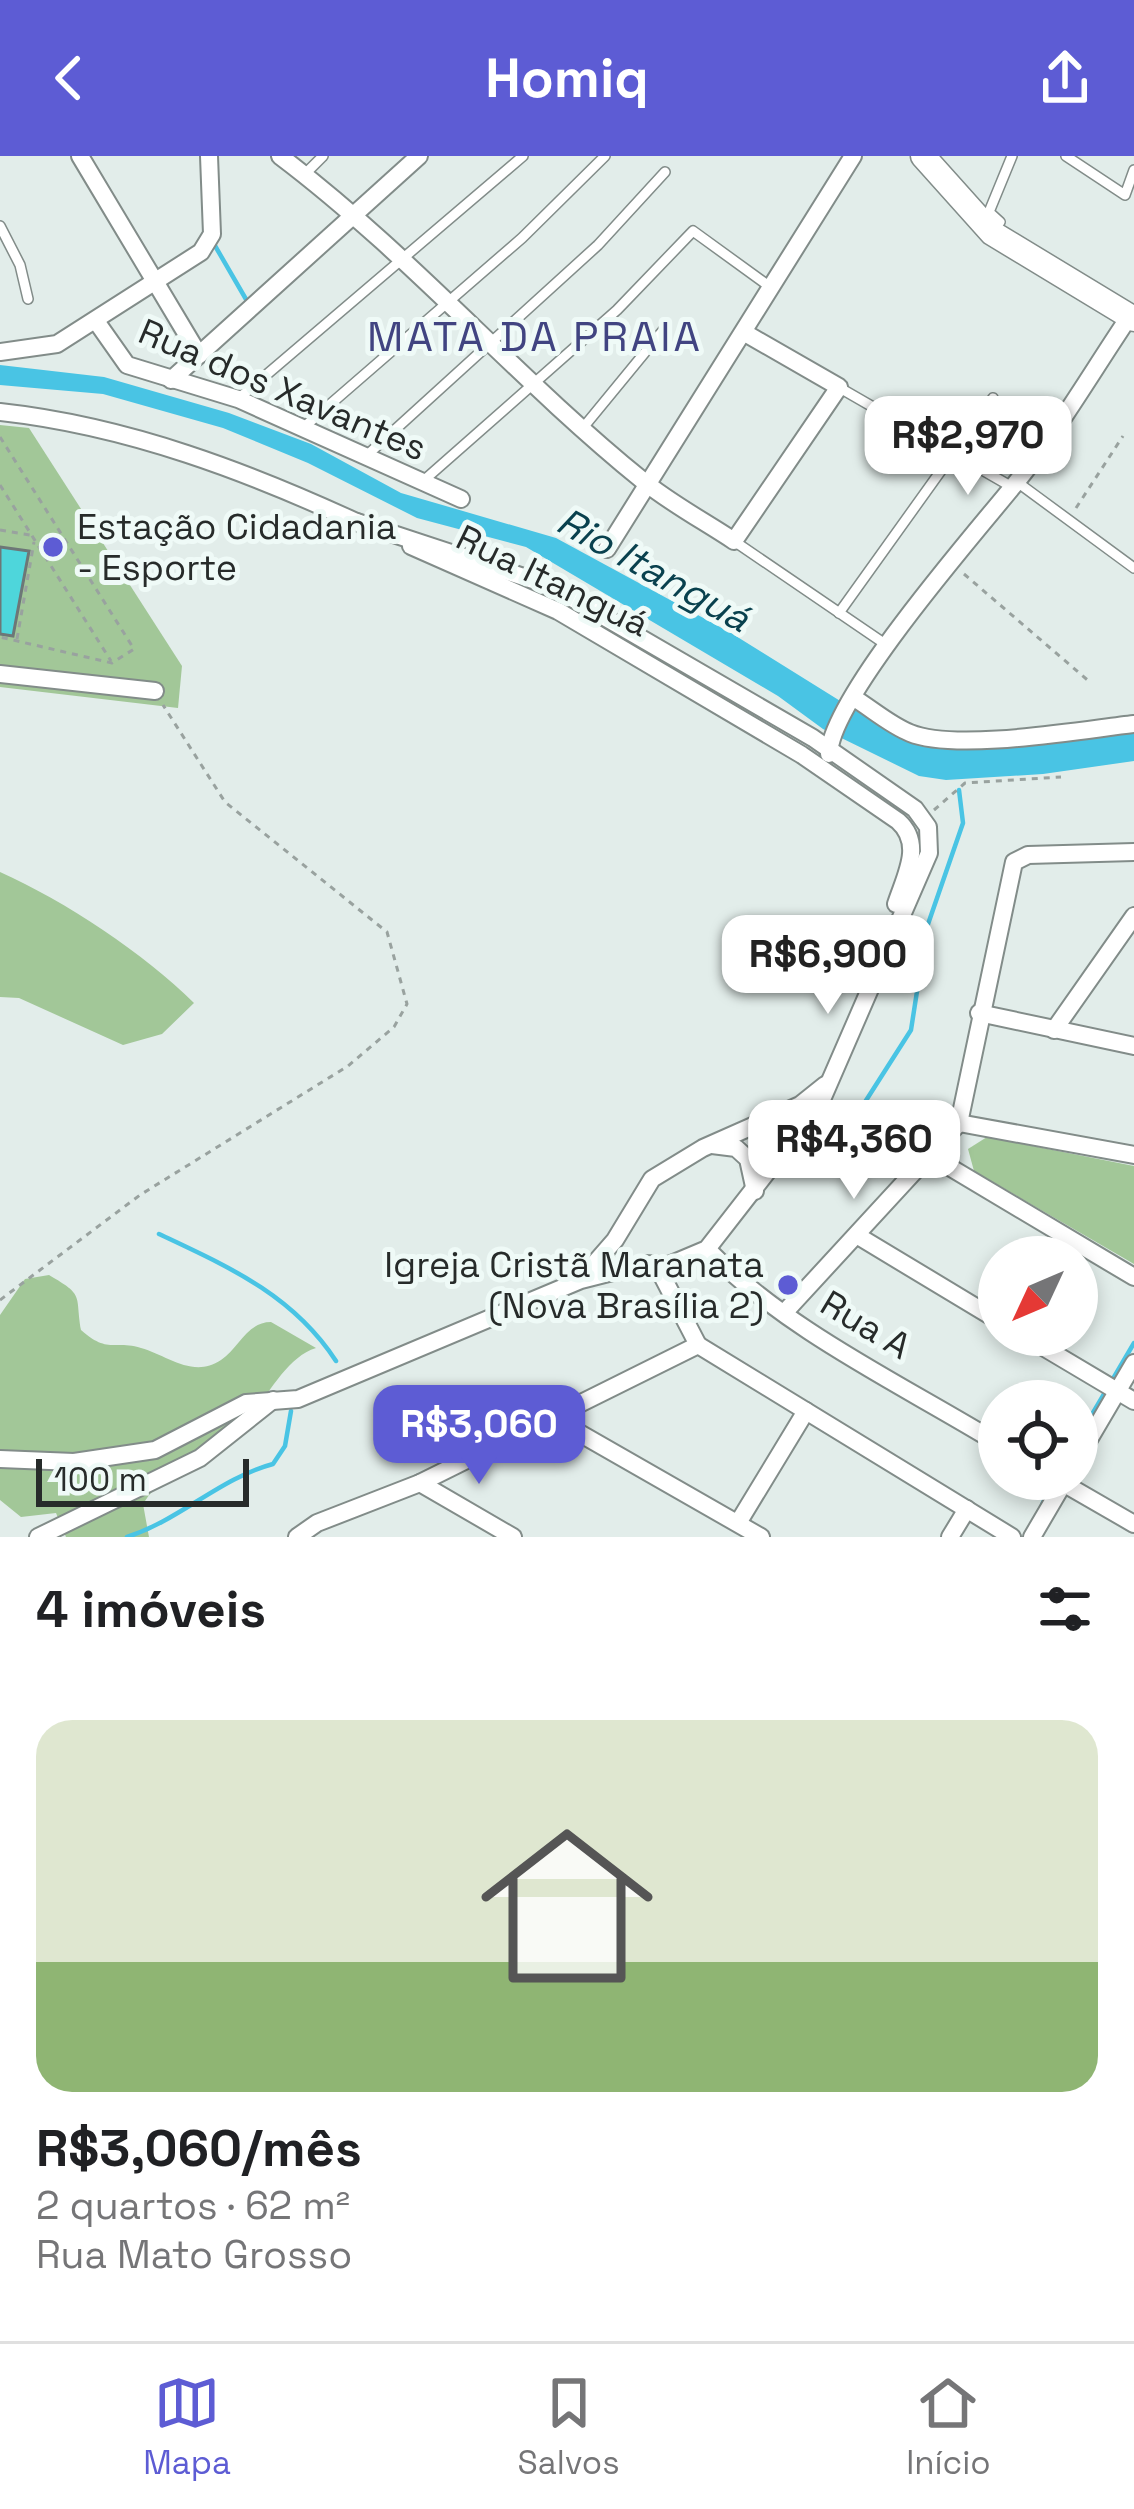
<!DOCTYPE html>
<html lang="pt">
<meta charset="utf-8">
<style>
body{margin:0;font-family:"Space Grotesk",sans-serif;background:#f2f2f2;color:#202124;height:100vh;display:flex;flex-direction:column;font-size:45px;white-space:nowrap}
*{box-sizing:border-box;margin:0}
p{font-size:39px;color:#757577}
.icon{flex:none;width:66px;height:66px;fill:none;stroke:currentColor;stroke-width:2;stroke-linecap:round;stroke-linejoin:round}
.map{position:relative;height:1381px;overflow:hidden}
.sheet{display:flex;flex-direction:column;background:#fff;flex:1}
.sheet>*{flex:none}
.needle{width:78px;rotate:226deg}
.tools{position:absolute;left:978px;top:1080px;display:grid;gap:24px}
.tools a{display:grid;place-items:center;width:120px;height:120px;border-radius:50%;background:#fff;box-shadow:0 6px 18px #0003;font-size:60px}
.scale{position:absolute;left:36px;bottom:30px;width:213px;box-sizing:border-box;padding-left:12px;border:6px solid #272b2a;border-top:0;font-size:33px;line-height:42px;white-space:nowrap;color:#272b2a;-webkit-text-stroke:9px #effaf7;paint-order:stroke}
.price{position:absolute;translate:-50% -102px;padding:0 27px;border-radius:24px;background:#fff;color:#222;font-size:39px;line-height:78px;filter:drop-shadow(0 3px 6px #0008)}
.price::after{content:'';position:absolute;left:50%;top:72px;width:36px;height:27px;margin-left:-18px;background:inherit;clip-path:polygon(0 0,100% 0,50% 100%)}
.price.selected{background:#5d5cd4;color:#fff}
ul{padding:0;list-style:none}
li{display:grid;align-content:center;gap:24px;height:636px;padding:0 36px}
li+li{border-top:3px solid #e0e0e0}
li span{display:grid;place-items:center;height:372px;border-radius:36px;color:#555}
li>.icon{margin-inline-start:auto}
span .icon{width:216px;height:216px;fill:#fffc;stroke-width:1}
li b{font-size:51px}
h2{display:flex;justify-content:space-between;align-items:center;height:144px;padding:0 36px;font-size:51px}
header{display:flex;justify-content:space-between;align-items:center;height:156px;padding:0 36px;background:#5d5cd4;color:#fff;font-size:54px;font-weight:600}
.tabs{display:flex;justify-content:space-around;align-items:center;height:168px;border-top:3px solid #e0e0e0;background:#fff;font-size:33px;color:#757577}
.tabs a{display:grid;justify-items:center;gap:6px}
.tabs .selected{color:#5d5cd4}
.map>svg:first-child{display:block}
.green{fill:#a2c798}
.water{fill:#49c4e4}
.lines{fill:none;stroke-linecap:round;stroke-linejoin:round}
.stream{stroke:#49c4e4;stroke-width:4.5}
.building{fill:#4ed6db;stroke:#6d7777;stroke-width:3}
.lane-casing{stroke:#828c89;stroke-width:12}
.street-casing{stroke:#828c89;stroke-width:20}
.secondary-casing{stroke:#828c89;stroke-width:27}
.path{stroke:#99a29f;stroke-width:3;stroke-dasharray:6 6;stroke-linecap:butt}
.lane{stroke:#fff;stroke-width:9}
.street{stroke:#fff;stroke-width:16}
.secondary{stroke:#fff;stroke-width:24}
.poi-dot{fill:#5d5cd4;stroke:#effaf7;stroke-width:4.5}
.labels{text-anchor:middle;stroke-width:10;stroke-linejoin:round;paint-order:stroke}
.street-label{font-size:36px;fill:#272b2a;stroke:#effaf7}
.poi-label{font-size:36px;fill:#272b2a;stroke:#effaf7;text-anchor:start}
.water-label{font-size:39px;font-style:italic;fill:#09414e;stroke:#effaf7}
.quarter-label{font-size:42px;letter-spacing:3px;fill:#414481;stroke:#effaf7}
</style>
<header><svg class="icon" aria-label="back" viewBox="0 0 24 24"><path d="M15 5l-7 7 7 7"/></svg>Homiq<svg class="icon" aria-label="share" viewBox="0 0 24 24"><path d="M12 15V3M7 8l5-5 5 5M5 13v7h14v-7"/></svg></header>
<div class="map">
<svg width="1134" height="1381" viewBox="0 0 1134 1381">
<rect width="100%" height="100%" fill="#e2edea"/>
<g class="green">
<polygon points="0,269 29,272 182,510 178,552 0,531"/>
<path d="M0 716C65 745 145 798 194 847L162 878 123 889 19 842 0 841Z"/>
<polygon points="987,981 1134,1010 1134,1108 974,1015 968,993"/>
<path d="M49 1119C85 1140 75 1138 81 1174 108 1198 114 1184 141 1192 167 1199 193 1223 221 1204 239 1192 247 1166 271 1166L316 1192C287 1201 270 1237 251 1259 221 1295 169 1306 143 1348L149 1381H66L56 1357 21 1361 0 1344V1159L25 1123Z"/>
</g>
<polygon class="water" points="0,209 104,221 229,257 311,288 401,337 556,382 731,477 890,576 1014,590 1134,577 1134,605 1043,618 946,624 919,620 823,573 778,540 526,391 417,362 308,307 223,272 103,238 0,229"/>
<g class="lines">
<g class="stream">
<polyline points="214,88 247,145"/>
<polyline points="801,1001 858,957 911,874 927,771 963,667 959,634"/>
<path d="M159 1078C229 1111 293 1139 336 1205"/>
<polyline points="1077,1284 1134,1187"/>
<polyline points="1042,1349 1052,1327"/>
<path d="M127 1381C180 1364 220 1322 273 1308L285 1290 291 1255"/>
</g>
</g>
<polygon class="building" points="0,391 29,395 13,480 0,478"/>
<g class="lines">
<g class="lane-casing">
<g id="lane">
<polyline points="1066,0 1125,39 1134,14"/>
<polyline points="305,18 323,0"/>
<polyline points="0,70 20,109 28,143"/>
<polyline points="995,73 1000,66 989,56 1012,0"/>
<polyline points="840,232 1012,331"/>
<polyline points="238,243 523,0"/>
<polyline points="304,271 522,82 605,0"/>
<polyline points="582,273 665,172"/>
<polyline points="365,301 598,89 665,16"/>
<polyline points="422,326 617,154 693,75 773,133"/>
<polyline points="1017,326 1134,412"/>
<polyline points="734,385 888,490"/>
<polyline points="839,457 993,242"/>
</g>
</g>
<g class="street-casing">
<g id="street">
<polyline points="80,0 199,199"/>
<path d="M280 0C410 98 516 222 642 324 670 347 704 365 734 385L839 231 745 177"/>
<polyline points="96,165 127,209 238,243 461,343"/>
<polyline points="0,196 57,188 201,96 212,78 209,0"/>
<polyline points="171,224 419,0"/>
<path d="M0 256C128 270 249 316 365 370"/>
<path d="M411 390 558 455 802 599 898 665C924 688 905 720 896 748"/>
<polyline points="607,393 853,0"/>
<polyline points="0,518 155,535"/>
<path d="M854 542C872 553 890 569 910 577 956 596 1081 574 1134 568"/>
<path d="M829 598C831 542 975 377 1015 328 1057 276 1092 216 1129 161"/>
<polyline points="979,857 1134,890"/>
<polyline points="1054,874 1134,760"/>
<polyline points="959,967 1134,999"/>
<polyline points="712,989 736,992 748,1003 755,1035"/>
<polyline points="931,1000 1134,1121"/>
<polyline points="858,1080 999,1165"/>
<path d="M707 1093C787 1175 901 1228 999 1288"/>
<polyline points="656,1108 698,1189"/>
<polyline points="581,1123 615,1084 652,1023 703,992 800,949 825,929"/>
<polyline points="784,1157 959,967 1014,706 1028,699 1134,696"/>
<polyline points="1023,1179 1134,1245"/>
<polyline points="553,1262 761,1381"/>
<polyline points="0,1303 74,1306 155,1294 246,1247 298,1243 581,1124 644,1108 669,1109 707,1093 820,948 929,697 928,671 915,653 813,582 551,430 357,366"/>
<polyline points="1077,1304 1134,1207"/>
<polyline points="1056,1323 1134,1368"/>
<polyline points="420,1327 513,1381"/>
<polyline points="738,1367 806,1255"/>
<polyline points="38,1381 200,1302 273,1244"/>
<polyline points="297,1381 317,1367 420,1327 698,1189 1012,1381"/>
<polyline points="950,1381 967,1353"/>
<polyline points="1032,1381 1066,1323"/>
</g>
</g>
<g class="secondary-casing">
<polyline id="secondary" points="923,0 992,77 1134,163"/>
</g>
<g class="path">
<polyline points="0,281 134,493 112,507 0,481"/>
<polyline points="0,329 111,505"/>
<polyline points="1076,352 1123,280"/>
<polyline points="0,374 30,379"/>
<polyline points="964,418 1091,527"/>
<polyline points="17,483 34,386"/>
<polyline points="934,654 965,627 1061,621"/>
<polyline points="0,1144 140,1039 348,910 394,871 407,848 387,776 225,646 163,549"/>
</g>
<use href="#lane" class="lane"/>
<use href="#street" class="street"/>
<use href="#secondary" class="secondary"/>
</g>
<g class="poi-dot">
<circle cx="53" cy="391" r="12"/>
<circle cx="788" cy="1129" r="12"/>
</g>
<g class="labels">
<g class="street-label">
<text transform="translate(283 233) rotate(23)" y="13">Rua dos Xavantes</text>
<text transform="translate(553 424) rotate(26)" y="13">Rua Itanguá</text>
<text transform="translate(866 1168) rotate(31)" y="13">Rua A</text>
</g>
<g class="poi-label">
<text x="77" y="383">Estação Cidadania<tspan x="77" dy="41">- Esporte</tspan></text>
<text x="764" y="1121" text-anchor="end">Igreja Cristã Maranata<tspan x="764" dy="41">(Nova Brasília 2)</tspan></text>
</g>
<g class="water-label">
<text transform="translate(654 413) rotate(29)" y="14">Rio Itanguá</text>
</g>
<g class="quarter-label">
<text x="535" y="195">MATA DA PRAIA</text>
</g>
</g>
</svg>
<div class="tools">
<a><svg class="needle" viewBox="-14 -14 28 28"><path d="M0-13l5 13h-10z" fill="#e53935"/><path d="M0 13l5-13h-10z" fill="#757577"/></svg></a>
<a><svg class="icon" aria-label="locate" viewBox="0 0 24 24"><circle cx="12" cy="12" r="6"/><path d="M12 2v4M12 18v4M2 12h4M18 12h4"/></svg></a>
</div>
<div class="scale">100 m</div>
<b class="price" style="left:968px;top:342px">R$2,970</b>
<b class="price" style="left:828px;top:861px">R$6,900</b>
<b class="price" style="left:854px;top:1046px">R$4,360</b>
<b class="price selected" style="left:479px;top:1331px">R$3,060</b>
</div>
<section class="sheet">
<h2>4 imóveis<svg class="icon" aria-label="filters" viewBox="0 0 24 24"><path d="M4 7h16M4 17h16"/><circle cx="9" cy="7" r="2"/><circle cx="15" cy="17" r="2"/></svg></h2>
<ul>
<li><span style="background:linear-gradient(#dfe7d0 65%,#8fb573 0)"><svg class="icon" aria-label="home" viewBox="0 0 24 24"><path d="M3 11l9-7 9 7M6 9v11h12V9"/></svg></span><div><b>R$3,060/mês</b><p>2 quartos · 62 m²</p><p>Rua Mato Grosso</p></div></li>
</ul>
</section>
<nav class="tabs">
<a class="selected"><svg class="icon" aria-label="map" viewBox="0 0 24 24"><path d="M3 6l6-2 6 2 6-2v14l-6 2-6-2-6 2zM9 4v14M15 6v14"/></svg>Mapa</a>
<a><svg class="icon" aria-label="saved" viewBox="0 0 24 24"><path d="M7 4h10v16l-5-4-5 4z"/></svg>Salvos</a>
<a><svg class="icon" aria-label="home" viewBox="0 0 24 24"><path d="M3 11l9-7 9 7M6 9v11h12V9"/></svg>Início</a>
</nav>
